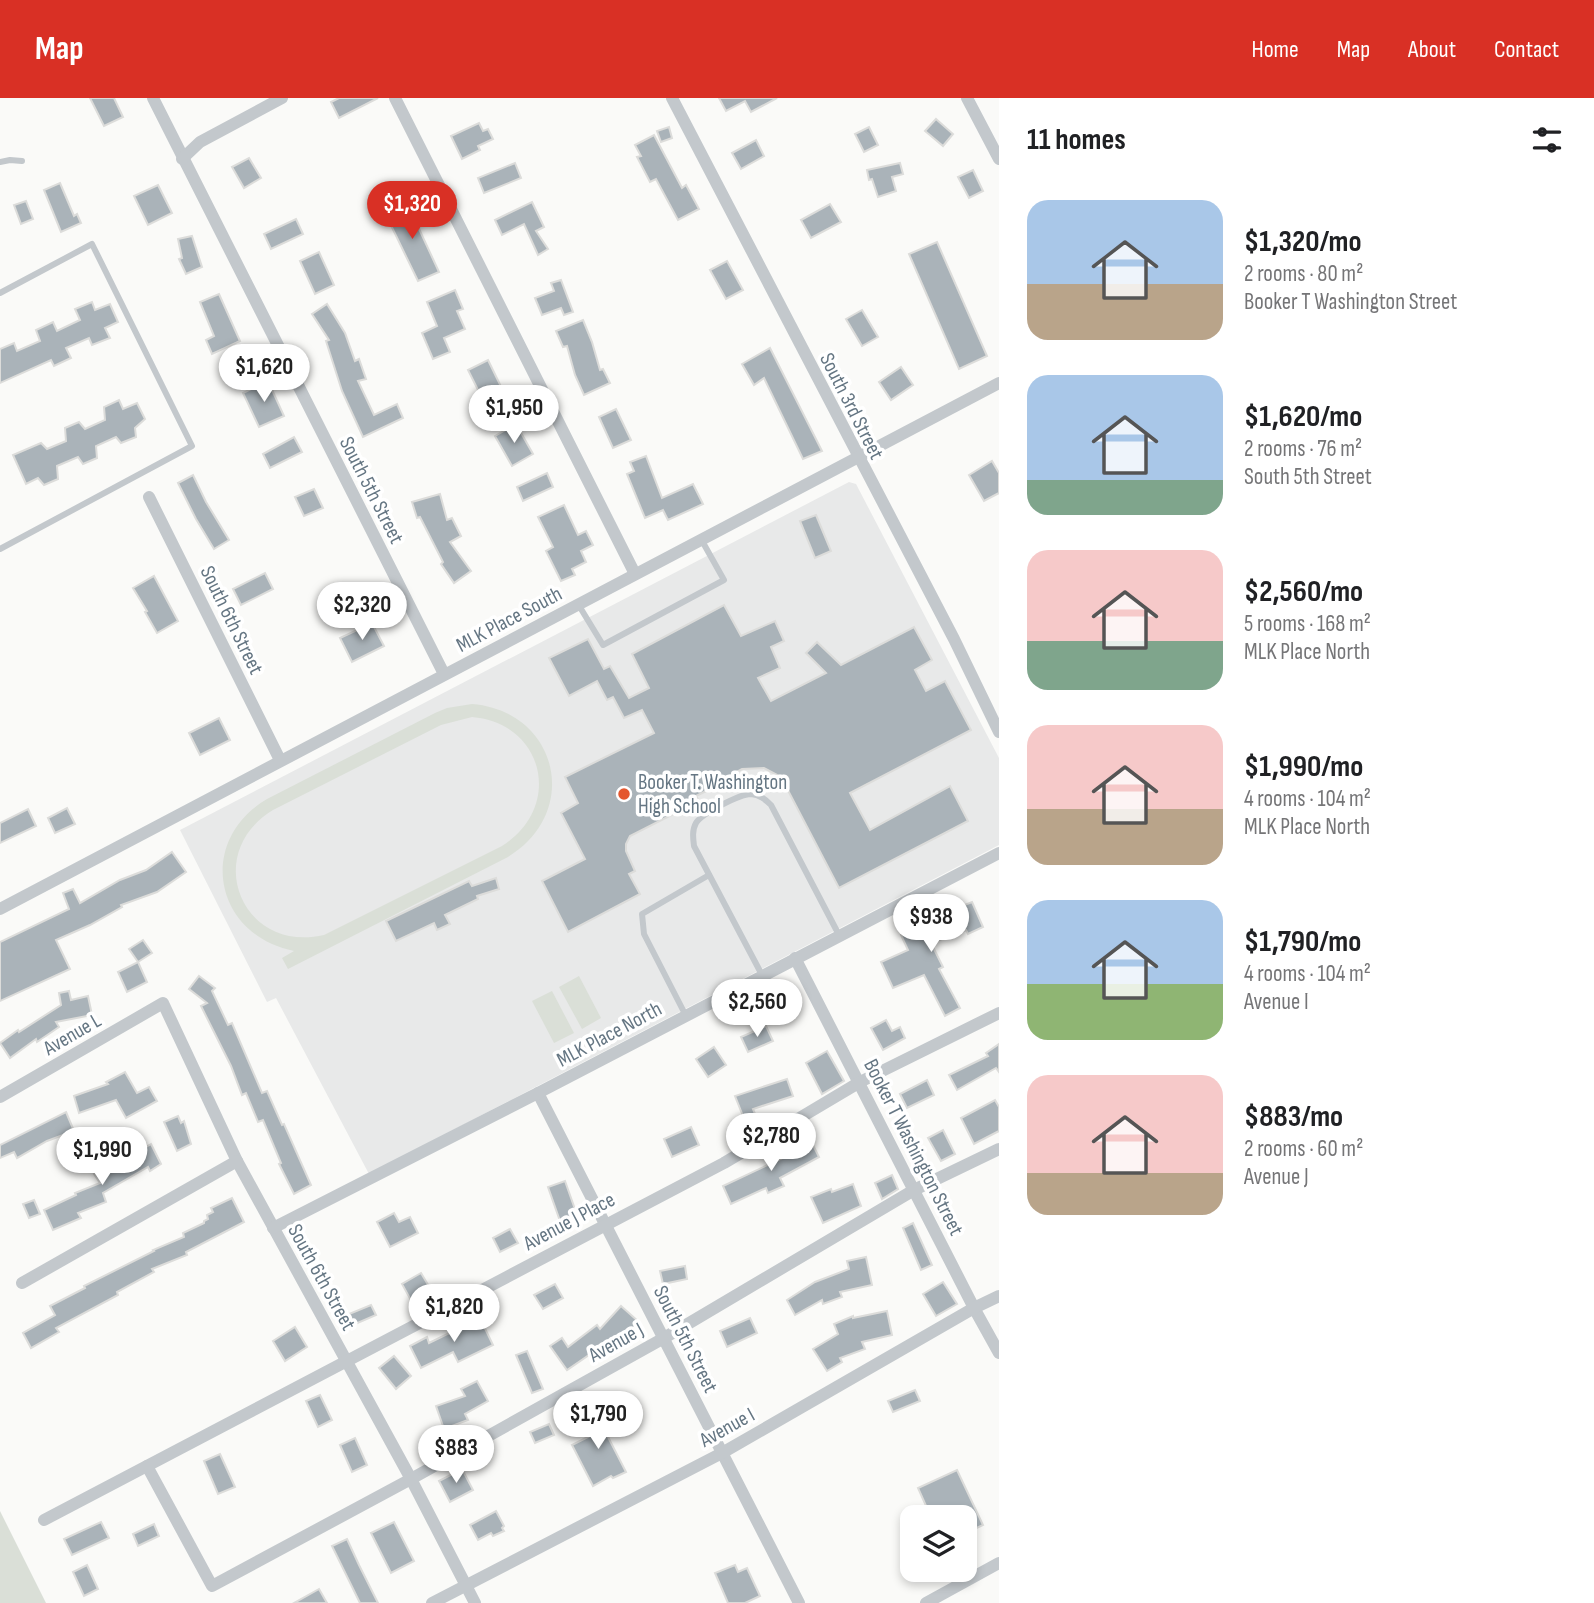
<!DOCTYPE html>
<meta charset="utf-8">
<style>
body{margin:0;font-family:"Sofia Sans Condensed",sans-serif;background:#f6f6f6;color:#202124;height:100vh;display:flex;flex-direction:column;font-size:26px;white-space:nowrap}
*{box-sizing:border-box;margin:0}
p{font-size:23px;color:#757577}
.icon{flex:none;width:38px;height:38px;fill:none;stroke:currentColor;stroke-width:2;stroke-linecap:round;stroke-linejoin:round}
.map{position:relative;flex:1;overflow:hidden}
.side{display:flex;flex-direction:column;background:#fff;width:595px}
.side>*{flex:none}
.tools{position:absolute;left:900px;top:1407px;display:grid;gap:14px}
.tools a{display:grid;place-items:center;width:77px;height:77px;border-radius:14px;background:#fff;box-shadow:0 4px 10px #0003;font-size:35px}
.price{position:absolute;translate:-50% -60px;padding:0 16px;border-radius:24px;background:#fff;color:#222;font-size:23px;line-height:46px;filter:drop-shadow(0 2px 4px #0008)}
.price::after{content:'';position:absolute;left:50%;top:42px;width:21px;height:16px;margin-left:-10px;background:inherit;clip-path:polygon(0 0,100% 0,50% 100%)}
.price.on{background:#d93025;color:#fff}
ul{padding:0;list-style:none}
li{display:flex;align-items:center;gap:21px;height:175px;padding:0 28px}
li span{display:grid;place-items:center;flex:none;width:196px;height:140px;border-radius:21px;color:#555}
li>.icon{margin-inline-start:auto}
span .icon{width:84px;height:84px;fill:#fffc;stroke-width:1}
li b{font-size:30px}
h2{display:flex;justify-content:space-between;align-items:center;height:84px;padding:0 28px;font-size:30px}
header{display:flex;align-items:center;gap:42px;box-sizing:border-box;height:98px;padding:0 35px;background:#d93025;color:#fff}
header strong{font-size:33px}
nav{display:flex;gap:38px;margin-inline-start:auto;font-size:24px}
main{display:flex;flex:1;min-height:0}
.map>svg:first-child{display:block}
.built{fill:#e8e9e9}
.green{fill:#dadfd7;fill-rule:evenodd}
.building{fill:#aab3b9;stroke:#dcdcda;stroke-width:2}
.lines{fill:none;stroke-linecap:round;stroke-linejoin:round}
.lane{stroke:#c3c8cc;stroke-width:6}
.street{stroke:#c3c8cc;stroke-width:12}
.poi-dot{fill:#e4572e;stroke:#fff;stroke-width:2.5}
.labels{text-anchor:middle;stroke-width:7;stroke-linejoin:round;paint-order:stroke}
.street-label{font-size:21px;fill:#657683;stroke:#fff}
.poi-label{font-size:21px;fill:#657683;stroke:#fff;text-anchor:start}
</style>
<header>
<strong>Map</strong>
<nav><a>Home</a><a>Map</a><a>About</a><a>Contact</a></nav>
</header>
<main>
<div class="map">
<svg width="999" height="1505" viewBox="0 0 999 1505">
<rect width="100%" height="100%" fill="#fafaf8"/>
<polygon class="built" points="849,384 856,386 999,660 999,747 369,1076 276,900 267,904 180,732"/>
<g class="green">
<path d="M472 606C558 613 582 714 508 759L288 871 282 860 294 853C214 837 196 743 267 701L435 615 447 610ZM472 619C544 625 564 709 502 748L324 837C242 856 201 756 273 712L441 627Z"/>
<polygon points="579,878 601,920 582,931 559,889"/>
<polygon points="552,893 574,935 554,945 532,903"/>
<polygon points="0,1413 46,1505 0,1505"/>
</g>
<g class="building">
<polygon points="90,0 114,0 123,19 104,28"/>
<polygon points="339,0 378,0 339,20 331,4"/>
<polygon points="719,0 777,0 751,14 745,3 726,13"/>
<polygon points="936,21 953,36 943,48 925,33"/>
<polygon points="479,25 483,33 488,31 493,41 478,48 480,52 462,61 451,38"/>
<polygon points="669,29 672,40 661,44 657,33"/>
<polygon points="869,29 878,47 864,54 855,36"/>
<polygon points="654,37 682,90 686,87 699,111 678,122 656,81 650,84 637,59 641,58 635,47"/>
<polygon points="756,42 764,58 741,71 732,55"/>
<polygon points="249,60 261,80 244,90 232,69"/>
<polygon points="515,65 521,80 484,95 478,80"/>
<polygon points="900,65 903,76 892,79 896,93 878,99 872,81 869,82 867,72"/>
<polygon points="973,72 983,93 969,100 958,79"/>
<polygon points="60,85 74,118 77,116 81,125 61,134 44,92"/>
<polygon points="158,87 172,115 148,127 134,98"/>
<polygon points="26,103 33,121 21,126 14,107"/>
<polygon points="409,104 416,120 414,120 439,174 418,183 385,115"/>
<polygon points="532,104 544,129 536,133 548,151 538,157 524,126 502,137 495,122"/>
<polygon points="830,106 841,124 811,140 801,122"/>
<polygon points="296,121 303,136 271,151 264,136"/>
<polygon points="192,138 202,169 186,176 179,161 182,160 178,141"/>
<polygon points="937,144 987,258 959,271 909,156"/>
<polygon points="319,154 334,187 315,196 300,163"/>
<polygon points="727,163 743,192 726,201 710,172"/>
<polygon points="561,182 573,214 564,217 561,210 542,217 535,200 554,193 551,185"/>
<polygon points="455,192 463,211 457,213 465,231 444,240 450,254 433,261 422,235 437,228 427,204"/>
<polygon points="219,196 240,243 212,256 206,242 214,238 200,204"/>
<polygon points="92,204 95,212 110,206 118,224 105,230 110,240 92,247 89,240 66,250 71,260 54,268 51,262 0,285 0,251 14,245 17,253 40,243 36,232 53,224 57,233 80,222 75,211"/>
<polygon points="327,206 345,235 355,263 359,261 366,281 358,283 374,317 397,306 403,320 363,339 342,293 326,243 329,242 312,216"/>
<polygon points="862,212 878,239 862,248 846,221"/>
<polygon points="583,222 592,244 600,272 603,271 610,285 584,297 575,277 567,248 563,249 556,233"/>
<polygon points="770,250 822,353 803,361 764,280 754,287 742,266"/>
<polygon points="488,262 509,305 489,314 468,272"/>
<polygon points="901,269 913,287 891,302 879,284"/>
<polygon points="268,283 284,318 259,329 243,295"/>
<polygon points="119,302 123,311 137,305 145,321 135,330 136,339 121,345 116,339 96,348 97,360 83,366 78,359 57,368 58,381 44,387 38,380 26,386 13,357 41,345 47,351 66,343 65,330 79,324 85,331 105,322 104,309"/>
<polygon points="616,311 631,342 613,350 599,319"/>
<polygon points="516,326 533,356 512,368 495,338"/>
<polygon points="294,339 302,354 270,370 263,356"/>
<polygon points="646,358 662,400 693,386 703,406 668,422 663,412 645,420 627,376 634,373 630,364"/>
<polygon points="992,363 999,375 999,395 984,403 969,377"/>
<polygon points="547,375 553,389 523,403 517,389"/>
<polygon points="193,377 206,404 229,442 214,451 196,421 178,385"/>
<polygon points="314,391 323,410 304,418 295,399"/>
<polygon points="440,396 447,422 452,420 461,438 450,444 471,473 454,485 441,466 443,464 420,419 417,420 412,404"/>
<polygon points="564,407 578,437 586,433 593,447 581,453 586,464 572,471 575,477 561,483 546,453 553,449 538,419"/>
<polygon points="816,417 831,453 815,460 800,423"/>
<polygon points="265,475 273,491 241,507 233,491"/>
<polygon points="154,478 178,523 157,535 145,514 147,513 133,490"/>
<polygon points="724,507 741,538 775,523 784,543 771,549 780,570 758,580 771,603 826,575 806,555 817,544 841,567 914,529 932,562 915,572 926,593 945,583 971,632 850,695 870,732 950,688 968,723 839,790 781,679 764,670 742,671 729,678 731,681 696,698 699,703 630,738 626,746 626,753 635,773 629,776 640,796 568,834 542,783 585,761 561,715 578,705 565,679 654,635 642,612 624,620 613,599 607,602 597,583 569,598 549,560 588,541 604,571 610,568 629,600 649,590 632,556"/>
<polygon points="372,525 384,548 352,564 340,540"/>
<polygon points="219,620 230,642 200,657 189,635"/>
<polygon points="67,710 75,726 55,735 48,720"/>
<polygon points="28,711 36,728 0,745 0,725"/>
<polygon points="172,754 186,774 157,794 121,807 122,809 90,827 56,842 70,871 0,903 0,844 69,811 63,795 73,791 80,805 120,782 146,772"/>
<polygon points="496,780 499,791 477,798 478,801 445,817 450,826 437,832 434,825 396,843 386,823 469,783 472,788"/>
<polygon points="972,804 983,829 968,836 966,832 931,845 943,869 939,871 960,910 945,918 924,877 893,890 881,864 908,852 901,837 934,821 958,813 957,810"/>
<polygon points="143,842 152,855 138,864 129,851"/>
<polygon points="138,864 147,884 127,894 118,874"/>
<polygon points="199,878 215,890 212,893 228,927 232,925 262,995 267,993 282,1027 284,1026 311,1087 294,1096 279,1066 281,1065 263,1022 258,1024 246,995 242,997 231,968 201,908 207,905 189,891"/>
<polygon points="69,893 71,902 88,898 92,917 56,924 59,929 37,944 36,941 10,960 0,945 18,932 19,934 61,907 59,895"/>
<polygon points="886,922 892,933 900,929 905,940 883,952 871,930"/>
<polygon points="766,928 773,943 748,954 741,939"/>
<polygon points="999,946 999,974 996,970 957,992 949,977 988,958 986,955"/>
<polygon points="714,949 726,967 708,979 696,961"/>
<polygon points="827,953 844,983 822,996 806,965"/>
<polygon points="125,974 137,995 149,989 157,1003 126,1020 116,1002 79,1015 74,998 108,986 106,984"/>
<polygon points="787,981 793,998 753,1011 758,1023 747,1028 735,998"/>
<polygon points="927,982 934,997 907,1010 900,996"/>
<polygon points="995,1002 999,1009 999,1033 974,1046 961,1020"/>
<polygon points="66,1014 74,1033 47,1043 17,1060 14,1054 0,1060 0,1047"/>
<polygon points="178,1018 181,1025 184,1023 191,1046 177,1053 164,1024"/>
<polygon points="691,1029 699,1047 672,1059 664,1041"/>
<polygon points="943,1032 955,1056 941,1063 928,1040"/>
<polygon points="810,1041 819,1059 780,1080 784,1088 768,1095 766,1090 731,1106 723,1088 789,1057 787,1053"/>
<polygon points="151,1046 161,1066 150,1073 148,1069 103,1095 106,1104 78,1115 81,1120 53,1132 44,1112 76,1097 75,1095 100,1085 94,1076"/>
<polygon points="892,1077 898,1091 882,1101 875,1085"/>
<polygon points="565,1083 577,1117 560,1123 548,1089"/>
<polygon points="853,1086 861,1108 823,1125 811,1099 831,1091 832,1094"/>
<polygon points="232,1100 244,1124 186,1154 187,1157 152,1171 154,1174 117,1194 118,1197 56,1230 59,1234 31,1250 23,1235 55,1217 50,1208 85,1190 84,1188 154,1153 153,1152 184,1139 183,1135 204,1125 204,1123 208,1121 207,1117 213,1114 211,1110"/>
<polygon points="34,1102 40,1116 29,1120 23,1106"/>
<polygon points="394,1115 399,1124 410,1119 418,1135 390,1149 377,1124"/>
<polygon points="913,1125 932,1167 921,1172 903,1130"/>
<polygon points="510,1131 518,1145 500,1154 493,1140"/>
<polygon points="866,1159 872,1187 840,1194 842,1199 823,1206 822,1202 795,1217 787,1202 815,1184 849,1171 847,1163"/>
<polygon points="685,1168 687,1181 663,1186 660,1173"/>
<polygon points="421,1175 433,1195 413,1206 402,1186"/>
<polygon points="943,1184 957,1206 936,1218 923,1196"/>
<polygon points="555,1186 563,1200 543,1211 534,1197"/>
<polygon points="371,1207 376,1217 353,1227 349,1216"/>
<polygon points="621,1208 639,1224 625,1239 621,1235 567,1272 550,1248 562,1240 568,1249 597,1227 600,1231"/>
<polygon points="887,1213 892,1237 862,1244 865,1251 840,1260 842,1264 827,1273 813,1251 838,1236 834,1226 853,1218 853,1220"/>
<polygon points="480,1220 493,1247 458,1264 453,1254 421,1270 410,1248 427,1239 429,1245"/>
<polygon points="750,1220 757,1235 727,1249 720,1233"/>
<polygon points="295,1229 307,1249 285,1263 273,1243"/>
<polygon points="527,1253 543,1291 532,1295 516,1257"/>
<polygon points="394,1258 411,1278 396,1291 379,1270"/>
<polygon points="477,1283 488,1303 465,1316 468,1322 444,1331 436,1308 465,1298 461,1291"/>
<polygon points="915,1292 920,1303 893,1314 888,1303"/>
<polygon points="320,1297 332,1322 318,1329 306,1303"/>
<polygon points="595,1307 609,1333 606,1335 626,1374 613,1380 611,1378 593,1388 572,1347 594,1336 582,1314"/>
<polygon points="549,1326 554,1337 535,1345 530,1334"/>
<polygon points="355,1340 367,1367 352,1374 340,1347"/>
<polygon points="220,1356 235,1389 218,1396 204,1363"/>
<polygon points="462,1371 473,1392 450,1404 439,1383"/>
<polygon points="957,1372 983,1427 964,1436 964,1419 931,1419 918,1390"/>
<polygon points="496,1413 504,1428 502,1430 504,1433 493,1438 491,1435 478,1442 470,1427"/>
<polygon points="101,1424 109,1440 72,1457 64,1441"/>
<polygon points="394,1424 414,1463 391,1475 371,1435"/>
<polygon points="154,1426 159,1438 138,1448 133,1436"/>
<polygon points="347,1441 359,1467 378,1505 360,1505 332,1448"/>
<polygon points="87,1467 98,1491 84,1498 73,1474"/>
<polygon points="735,1467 738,1474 747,1470 760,1498 745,1505 728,1505 715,1475"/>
<polygon points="319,1491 327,1505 294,1505"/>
</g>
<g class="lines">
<g class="lane">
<polyline points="0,64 10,62 22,63"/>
<polyline points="0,195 92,146 192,348 0,451"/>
<polyline points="578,506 603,547 724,482 701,441"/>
<path d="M762 877 694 748C693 740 692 732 696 725 701 716 740 696 751 696 760 697 765 701 771 707L839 837"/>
<polyline points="686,918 644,836 642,816 709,777"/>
</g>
<g class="street">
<polyline points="153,0 444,576"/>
<polyline points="395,0 635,476"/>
<polyline points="672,0 954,541 999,634"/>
<polyline points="967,0 999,61"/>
<polyline points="182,61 200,44 282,0"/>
<polyline points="149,399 280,662"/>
<polyline points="0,811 999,285"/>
<polyline points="795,860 974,1210 999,1255"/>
<polyline points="538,995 799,1505"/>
<polyline points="0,999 163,905 237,1063 411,1381 475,1505"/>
<polyline points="273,1130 538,995 999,755"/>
<polyline points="22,1185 237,1063"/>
<polyline points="147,1368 212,1488 411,1381 664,1240 914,1092 999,1051"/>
<polyline points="44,1422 724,1065 860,984 999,915"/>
<polyline points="432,1505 722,1355 974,1210 999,1198"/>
<polyline points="926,1505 999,1465"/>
</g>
</g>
<circle class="poi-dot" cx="624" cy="696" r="7"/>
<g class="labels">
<g class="street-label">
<text transform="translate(852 308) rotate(63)" y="7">South 3rd Street</text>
<text transform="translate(372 392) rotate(63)" y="7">South 5th Street</text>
<text transform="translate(509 521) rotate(-28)" y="7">MLK Place South</text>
<text transform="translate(232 522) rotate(64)" y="7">South 6th Street</text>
<text transform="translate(72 936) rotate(-30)" y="7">Avenue L</text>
<text transform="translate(609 936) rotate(-28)" y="7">MLK Place North</text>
<text transform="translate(914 1049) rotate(63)" y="7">Booker T Washington Street</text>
<text transform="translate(569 1123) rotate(-28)" y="7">Avenue J Place</text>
<text transform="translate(322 1179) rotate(61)" y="7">South 6th Street</text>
<text transform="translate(686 1241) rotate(63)" y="7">South 5th Street</text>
<text transform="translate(616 1244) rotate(-29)" y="7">Avenue J</text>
<text transform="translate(727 1329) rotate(-29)" y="7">Avenue I</text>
</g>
<g class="poi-label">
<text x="638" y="691">Booker T. Washington<tspan x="638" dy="24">High School</tspan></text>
</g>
</g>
</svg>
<div class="tools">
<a><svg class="icon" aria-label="layers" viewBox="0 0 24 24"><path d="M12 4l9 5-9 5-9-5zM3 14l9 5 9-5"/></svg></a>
</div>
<b class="price on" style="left:412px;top:143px">$1,320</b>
<b class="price" style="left:264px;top:306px">$1,620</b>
<b class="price" style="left:514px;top:347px">$1,950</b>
<b class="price" style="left:362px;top:544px">$2,320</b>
<b class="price" style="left:931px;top:856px">$938</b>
<b class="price" style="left:757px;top:941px">$2,560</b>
<b class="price" style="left:771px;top:1075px">$2,780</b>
<b class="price" style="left:102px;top:1089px">$1,990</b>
<b class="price" style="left:454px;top:1246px">$1,820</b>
<b class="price" style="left:598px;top:1353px">$1,790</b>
<b class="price" style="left:456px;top:1387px">$883</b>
</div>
<section class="side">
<h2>11 homes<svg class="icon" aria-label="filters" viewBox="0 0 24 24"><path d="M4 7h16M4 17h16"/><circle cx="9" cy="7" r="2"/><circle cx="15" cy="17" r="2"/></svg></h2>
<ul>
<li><span style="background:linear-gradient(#a9c7e8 60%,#b9a48a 0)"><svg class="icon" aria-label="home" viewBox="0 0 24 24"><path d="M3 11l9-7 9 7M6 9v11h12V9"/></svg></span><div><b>$1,320/mo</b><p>2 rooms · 80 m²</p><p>Booker T Washington Street</p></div></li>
<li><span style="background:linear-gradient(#a9c7e8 75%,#7fa58c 0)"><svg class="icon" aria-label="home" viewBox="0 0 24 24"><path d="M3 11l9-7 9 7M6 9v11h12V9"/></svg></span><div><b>$1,620/mo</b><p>2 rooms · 76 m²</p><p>South 5th Street</p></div></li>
<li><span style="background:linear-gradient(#f6c9c9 65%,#7fa58c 0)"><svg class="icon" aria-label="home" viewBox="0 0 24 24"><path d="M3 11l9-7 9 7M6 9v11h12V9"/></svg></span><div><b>$2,560/mo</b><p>5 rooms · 168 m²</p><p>MLK Place North</p></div></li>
<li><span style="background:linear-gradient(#f6c9c9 60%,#b9a48a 0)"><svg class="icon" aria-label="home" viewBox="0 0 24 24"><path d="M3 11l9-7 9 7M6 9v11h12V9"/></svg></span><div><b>$1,990/mo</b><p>4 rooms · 104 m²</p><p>MLK Place North</p></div></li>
<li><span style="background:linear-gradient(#a9c7e8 60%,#8fb573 0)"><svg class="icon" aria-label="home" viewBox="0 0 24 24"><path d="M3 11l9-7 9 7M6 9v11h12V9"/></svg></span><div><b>$1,790/mo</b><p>4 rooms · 104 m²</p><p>Avenue I</p></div></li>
<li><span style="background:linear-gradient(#f6c9c9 70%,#b9a48a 0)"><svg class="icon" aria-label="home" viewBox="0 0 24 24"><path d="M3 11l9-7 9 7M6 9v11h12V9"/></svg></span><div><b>$883/mo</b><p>2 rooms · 60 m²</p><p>Avenue J</p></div></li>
</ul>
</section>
</main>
